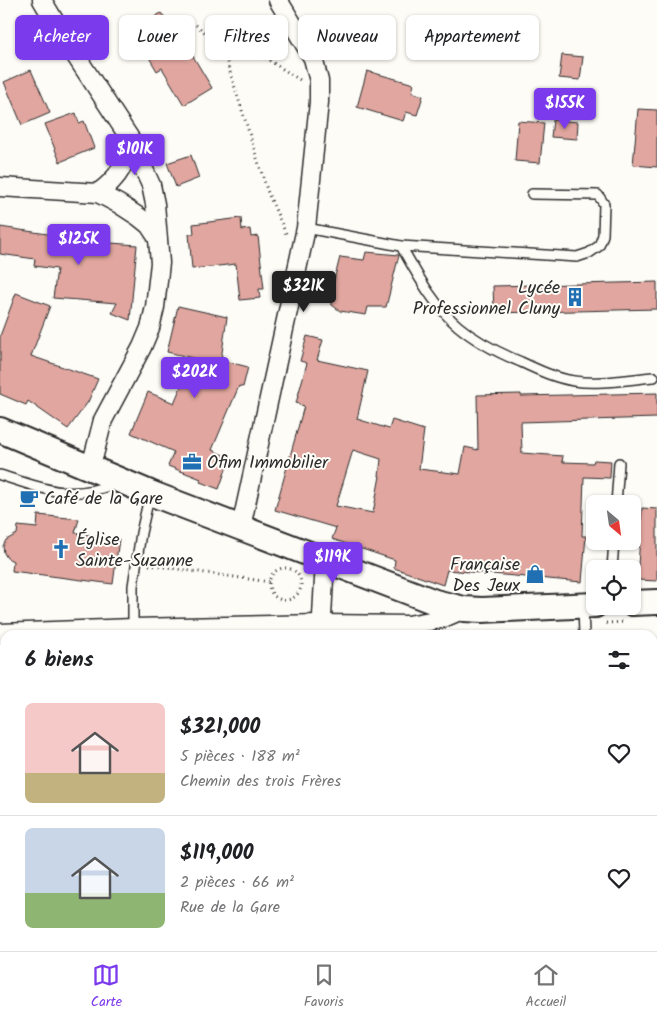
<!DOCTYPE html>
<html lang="fr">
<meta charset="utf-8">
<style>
body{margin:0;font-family:Kalam,sans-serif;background:#f2f2f2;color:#202124;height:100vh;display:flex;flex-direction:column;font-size:19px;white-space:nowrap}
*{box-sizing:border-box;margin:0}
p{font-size:16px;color:#757577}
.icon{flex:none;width:28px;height:28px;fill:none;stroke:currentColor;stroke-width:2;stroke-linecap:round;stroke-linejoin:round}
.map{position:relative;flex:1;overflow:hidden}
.sheet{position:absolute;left:0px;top:630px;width:658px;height:321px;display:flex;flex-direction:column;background:#fff;border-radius:15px 15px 0 0;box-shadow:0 1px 4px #0004}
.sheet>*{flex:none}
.banner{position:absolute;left:15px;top:15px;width:628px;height:45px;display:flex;gap:10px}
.needle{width:32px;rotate:151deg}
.buttons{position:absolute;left:586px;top:495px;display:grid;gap:10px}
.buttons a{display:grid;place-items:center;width:55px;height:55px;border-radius:8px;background:#fff;box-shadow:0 1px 4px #0004;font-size:25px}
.price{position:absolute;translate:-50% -42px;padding:0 11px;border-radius:5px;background:#7c3aed;color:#fff;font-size:16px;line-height:32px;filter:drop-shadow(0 1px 2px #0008)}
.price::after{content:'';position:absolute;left:50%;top:30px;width:15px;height:11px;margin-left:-8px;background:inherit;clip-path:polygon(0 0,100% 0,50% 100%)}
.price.on{background:#222;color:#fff}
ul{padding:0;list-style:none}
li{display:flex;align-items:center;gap:15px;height:125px;padding:0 25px}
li+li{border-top:1px solid #e0e0e0}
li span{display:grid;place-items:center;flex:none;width:140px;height:100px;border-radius:8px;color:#555}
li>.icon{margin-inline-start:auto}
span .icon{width:60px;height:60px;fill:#fffc;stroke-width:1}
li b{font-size:21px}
h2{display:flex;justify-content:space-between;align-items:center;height:60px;padding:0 25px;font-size:21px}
.pill{padding:0 18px;border-radius:8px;background:#fff;box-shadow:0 1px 4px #0004;font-size:18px;line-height:45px}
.pill.on{background:#7c3aed;color:#fff}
.tabs{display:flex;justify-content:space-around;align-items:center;height:70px;border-top:1px solid #e0e0e0;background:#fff;font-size:14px;color:#757577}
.tabs a{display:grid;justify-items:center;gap:2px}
.tabs .on{color:#7c3aed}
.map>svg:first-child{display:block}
.green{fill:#c6da8f;stroke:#78825d}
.building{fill:#e0a69f;stroke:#2b2b2b;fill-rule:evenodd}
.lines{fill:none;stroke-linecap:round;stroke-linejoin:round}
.service-casing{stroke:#2b2b2b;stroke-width:12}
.minor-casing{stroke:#2b2b2b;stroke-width:21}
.secondary-casing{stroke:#2b2b2b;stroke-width:28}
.path{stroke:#2b2b2b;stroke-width:3;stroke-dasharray:1 4;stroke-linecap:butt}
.service{stroke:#fdfcf7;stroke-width:9}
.minor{stroke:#fdfcf7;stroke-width:18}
.secondary{stroke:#fdfcf7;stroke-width:24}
.labels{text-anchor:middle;stroke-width:4;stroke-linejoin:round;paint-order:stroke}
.poi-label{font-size:18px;fill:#2b2b2b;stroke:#fdfcf7;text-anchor:start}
</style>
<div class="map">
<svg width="657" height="951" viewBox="0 0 657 951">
<rect width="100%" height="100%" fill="#fdfcf7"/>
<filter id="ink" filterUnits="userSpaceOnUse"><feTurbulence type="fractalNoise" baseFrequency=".02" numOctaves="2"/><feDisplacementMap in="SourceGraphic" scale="10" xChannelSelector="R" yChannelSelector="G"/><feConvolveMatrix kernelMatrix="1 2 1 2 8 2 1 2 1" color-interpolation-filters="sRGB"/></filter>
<g filter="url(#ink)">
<polygon class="green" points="653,942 657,942 657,951 428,951 428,946 652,946"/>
<g class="building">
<polygon points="161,13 178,31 212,88 184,105 162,68 157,71 133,30"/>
<polygon points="562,55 583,57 580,80 559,78"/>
<polygon points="31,70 50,113 22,125 4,82"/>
<polygon points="367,71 414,84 412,92 423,96 417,115 406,112 403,121 357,107"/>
<polygon points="638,109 657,110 657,167 633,165"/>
<polygon points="76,113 79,123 84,121 94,148 60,162 45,124"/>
<polygon points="553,120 578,122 577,139 551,137"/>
<polygon points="518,121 544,123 540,163 515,161"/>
<polygon points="191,155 199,178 176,187 167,163"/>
<polygon points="241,218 242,230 250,229 251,237 258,236 264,289 259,289 260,298 240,300 236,264 192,269 189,234 194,234 193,224"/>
<polygon points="0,227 61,236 62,231 86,235 85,241 137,245 130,320 112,313 117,303 53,298 57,269 34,266 35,259 0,254"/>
<polygon points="366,252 399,255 386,307 368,307 366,315 340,311 332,305 329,300 340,257 364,260"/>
<polygon points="657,282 657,309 494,313 493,286"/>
<polygon points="16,293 50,306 31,356 98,379 88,402 68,429 28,401 26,405 0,394 0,336"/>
<polygon points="178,306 227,317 221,360 248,367 243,387 239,386 212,450 230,458 219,489 200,482 201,479 168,466 174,452 131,433 148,392 174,403 193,358 167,352"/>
<path d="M307 336 323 340 317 360 368 371 357 419 389 429 392 420 424 430 419 469 460 474 465 447 478 450 477 395 521 394V396L657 393V418L521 422 522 453 563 456 562 462 593 463 594 460 611 461 610 478 584 477 582 536H586L582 582 447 570 443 585 394 568 395 560 332 539 336 528 275 510 304 406 296 403 307 363 300 361ZM353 450 381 459 379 476H380L373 513 336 506Z"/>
<polygon points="642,508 657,509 657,581 637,580"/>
<polygon points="38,515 79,519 75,533 119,539 113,584 12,571 13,561 7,558 4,553 3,546 6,540 17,534 18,526 37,528"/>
</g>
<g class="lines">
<g class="service-casing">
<g id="service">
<polyline points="306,228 401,246 577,257 589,253 599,246 603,235 604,204 598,195 532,194"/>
<path d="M401 246C417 274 433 305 458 326 477 342 499 353 521 362 538 370 555 378 574 381 599 385 629 379 654 377"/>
<path d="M0 475C46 489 69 502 116 483"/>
<polyline points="616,504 619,463"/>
<polyline points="612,569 614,541"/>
<polyline points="583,605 584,635"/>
<polyline points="133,628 133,586 141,533 150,493"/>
<polyline points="652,818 657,818"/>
<polyline points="143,946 143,951"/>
<polyline points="329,951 329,946"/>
</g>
</g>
<g class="minor-casing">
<g id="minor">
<polyline points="42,0 70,47 129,137 151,185 155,204 160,263 155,307 150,328 142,347 103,420 94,455 88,467"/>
<polyline points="0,187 98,193 119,204 139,217 149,225 157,237"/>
<path d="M98 193C120 177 127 163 129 137"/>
<polyline points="241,527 306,228 319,102 319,81 313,58 278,0"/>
<polyline points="0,633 133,628 321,624 408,625 441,619 464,609"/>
<polyline points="321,635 325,560"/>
<polyline points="652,913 657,913"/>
<polyline points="0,916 5,916"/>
</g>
</g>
<g class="secondary-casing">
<g id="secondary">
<polyline points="0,430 150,493 435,602 464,609 482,610 595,605"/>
<polyline points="632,603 657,602"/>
</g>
</g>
<g class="path">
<polyline points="196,25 218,43 224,53 268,193 287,236"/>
<polyline points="218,43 256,52 300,80"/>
<polyline points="149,565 270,582"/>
<circle cx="285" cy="584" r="16"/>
<polyline points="606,623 624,622"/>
<polyline points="652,696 657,692"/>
<polyline points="652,836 657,836"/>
</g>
<use href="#service" class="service"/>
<use href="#minor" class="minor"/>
<use href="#secondary" class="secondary"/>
</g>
</g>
<defs>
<g id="building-bare" transform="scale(1.5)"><path d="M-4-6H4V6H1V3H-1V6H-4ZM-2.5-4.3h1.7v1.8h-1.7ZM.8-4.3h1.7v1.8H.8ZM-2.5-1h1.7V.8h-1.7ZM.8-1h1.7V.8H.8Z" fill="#1f6fb2" stroke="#fdfcf7" stroke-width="2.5" paint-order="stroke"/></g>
<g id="office-bare" transform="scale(1.5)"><path d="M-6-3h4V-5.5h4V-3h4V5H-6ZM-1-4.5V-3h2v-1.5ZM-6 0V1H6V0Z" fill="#1f6fb2" stroke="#fdfcf7" stroke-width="2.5" paint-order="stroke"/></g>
<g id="cafe-bare" transform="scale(1.5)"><path d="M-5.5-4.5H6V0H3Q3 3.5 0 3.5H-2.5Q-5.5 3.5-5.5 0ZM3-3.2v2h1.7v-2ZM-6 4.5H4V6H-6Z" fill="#1f6fb2" stroke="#fdfcf7" stroke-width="2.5" paint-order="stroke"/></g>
<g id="church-bare" transform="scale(1.5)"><path d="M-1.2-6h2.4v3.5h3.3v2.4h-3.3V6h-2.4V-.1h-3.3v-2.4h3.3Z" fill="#1f6fb2" stroke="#fdfcf7" stroke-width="2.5" paint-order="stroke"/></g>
<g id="shop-bare" transform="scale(1.5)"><path d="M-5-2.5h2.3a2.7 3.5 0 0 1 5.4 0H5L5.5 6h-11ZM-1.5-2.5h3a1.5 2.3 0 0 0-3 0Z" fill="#1f6fb2" stroke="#fdfcf7" stroke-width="2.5" paint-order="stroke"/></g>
</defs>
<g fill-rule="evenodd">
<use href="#building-bare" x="575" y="297"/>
<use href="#office-bare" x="192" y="462"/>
<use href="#cafe-bare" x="29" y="498"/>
<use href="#church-bare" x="61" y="549"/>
<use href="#shop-bare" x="535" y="574"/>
</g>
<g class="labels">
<g class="poi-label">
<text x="560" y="293" text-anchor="end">Lycée<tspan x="560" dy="21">Professionnel Cluny</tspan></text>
<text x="207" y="468">Ofim Immobilier</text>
<text x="44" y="504">Café de la Gare</text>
<text x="76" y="545">Église<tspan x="76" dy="21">Sainte-Suzanne</tspan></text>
<text x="520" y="570" text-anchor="end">Française<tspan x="520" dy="21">Des Jeux</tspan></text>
</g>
</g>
</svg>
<div class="buttons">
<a><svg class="needle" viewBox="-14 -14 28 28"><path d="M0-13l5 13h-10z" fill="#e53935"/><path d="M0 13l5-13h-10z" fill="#757577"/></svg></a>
<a><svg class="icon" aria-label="locate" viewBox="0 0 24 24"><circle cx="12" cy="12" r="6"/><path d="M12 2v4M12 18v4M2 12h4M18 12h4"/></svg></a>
</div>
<b class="price" style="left:565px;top:130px">$155K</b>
<b class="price" style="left:135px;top:176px">$101K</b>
<b class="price" style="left:79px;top:266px">$125K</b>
<b class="price on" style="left:304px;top:313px">$321K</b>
<b class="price" style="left:195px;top:399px">$202K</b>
<b class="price" style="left:333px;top:584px">$119K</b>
<div class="banner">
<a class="pill on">Acheter</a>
<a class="pill">Louer</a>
<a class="pill">Filtres</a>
<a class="pill">Nouveau</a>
<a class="pill">Appartement</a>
</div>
<section class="sheet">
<h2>6 biens<svg class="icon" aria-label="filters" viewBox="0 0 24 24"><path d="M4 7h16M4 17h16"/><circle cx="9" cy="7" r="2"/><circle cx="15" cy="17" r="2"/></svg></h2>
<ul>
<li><span style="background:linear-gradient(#f6c9c9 70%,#c2b280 0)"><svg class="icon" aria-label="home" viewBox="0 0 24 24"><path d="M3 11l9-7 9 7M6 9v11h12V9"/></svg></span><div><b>$321,000</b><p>5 pièces · 188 m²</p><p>Chemin des trois Frères</p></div><svg class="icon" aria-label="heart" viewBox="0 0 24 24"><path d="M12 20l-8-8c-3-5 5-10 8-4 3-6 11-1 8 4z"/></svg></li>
<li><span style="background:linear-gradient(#c9d6e8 65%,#8fb573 0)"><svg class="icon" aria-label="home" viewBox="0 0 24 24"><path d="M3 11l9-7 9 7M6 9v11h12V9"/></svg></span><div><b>$119,000</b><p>2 pièces · 66 m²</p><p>Rue de la Gare</p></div><svg class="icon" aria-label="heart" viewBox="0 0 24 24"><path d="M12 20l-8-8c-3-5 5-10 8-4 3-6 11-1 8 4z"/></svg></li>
</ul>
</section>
</div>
<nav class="tabs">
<a class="on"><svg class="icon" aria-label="map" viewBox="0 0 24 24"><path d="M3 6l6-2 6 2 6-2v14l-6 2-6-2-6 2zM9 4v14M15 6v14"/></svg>Carte</a>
<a><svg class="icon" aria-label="saved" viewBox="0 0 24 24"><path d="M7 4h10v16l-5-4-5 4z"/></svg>Favoris</a>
<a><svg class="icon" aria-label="home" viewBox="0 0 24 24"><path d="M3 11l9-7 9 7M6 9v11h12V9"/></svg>Accueil</a>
</nav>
